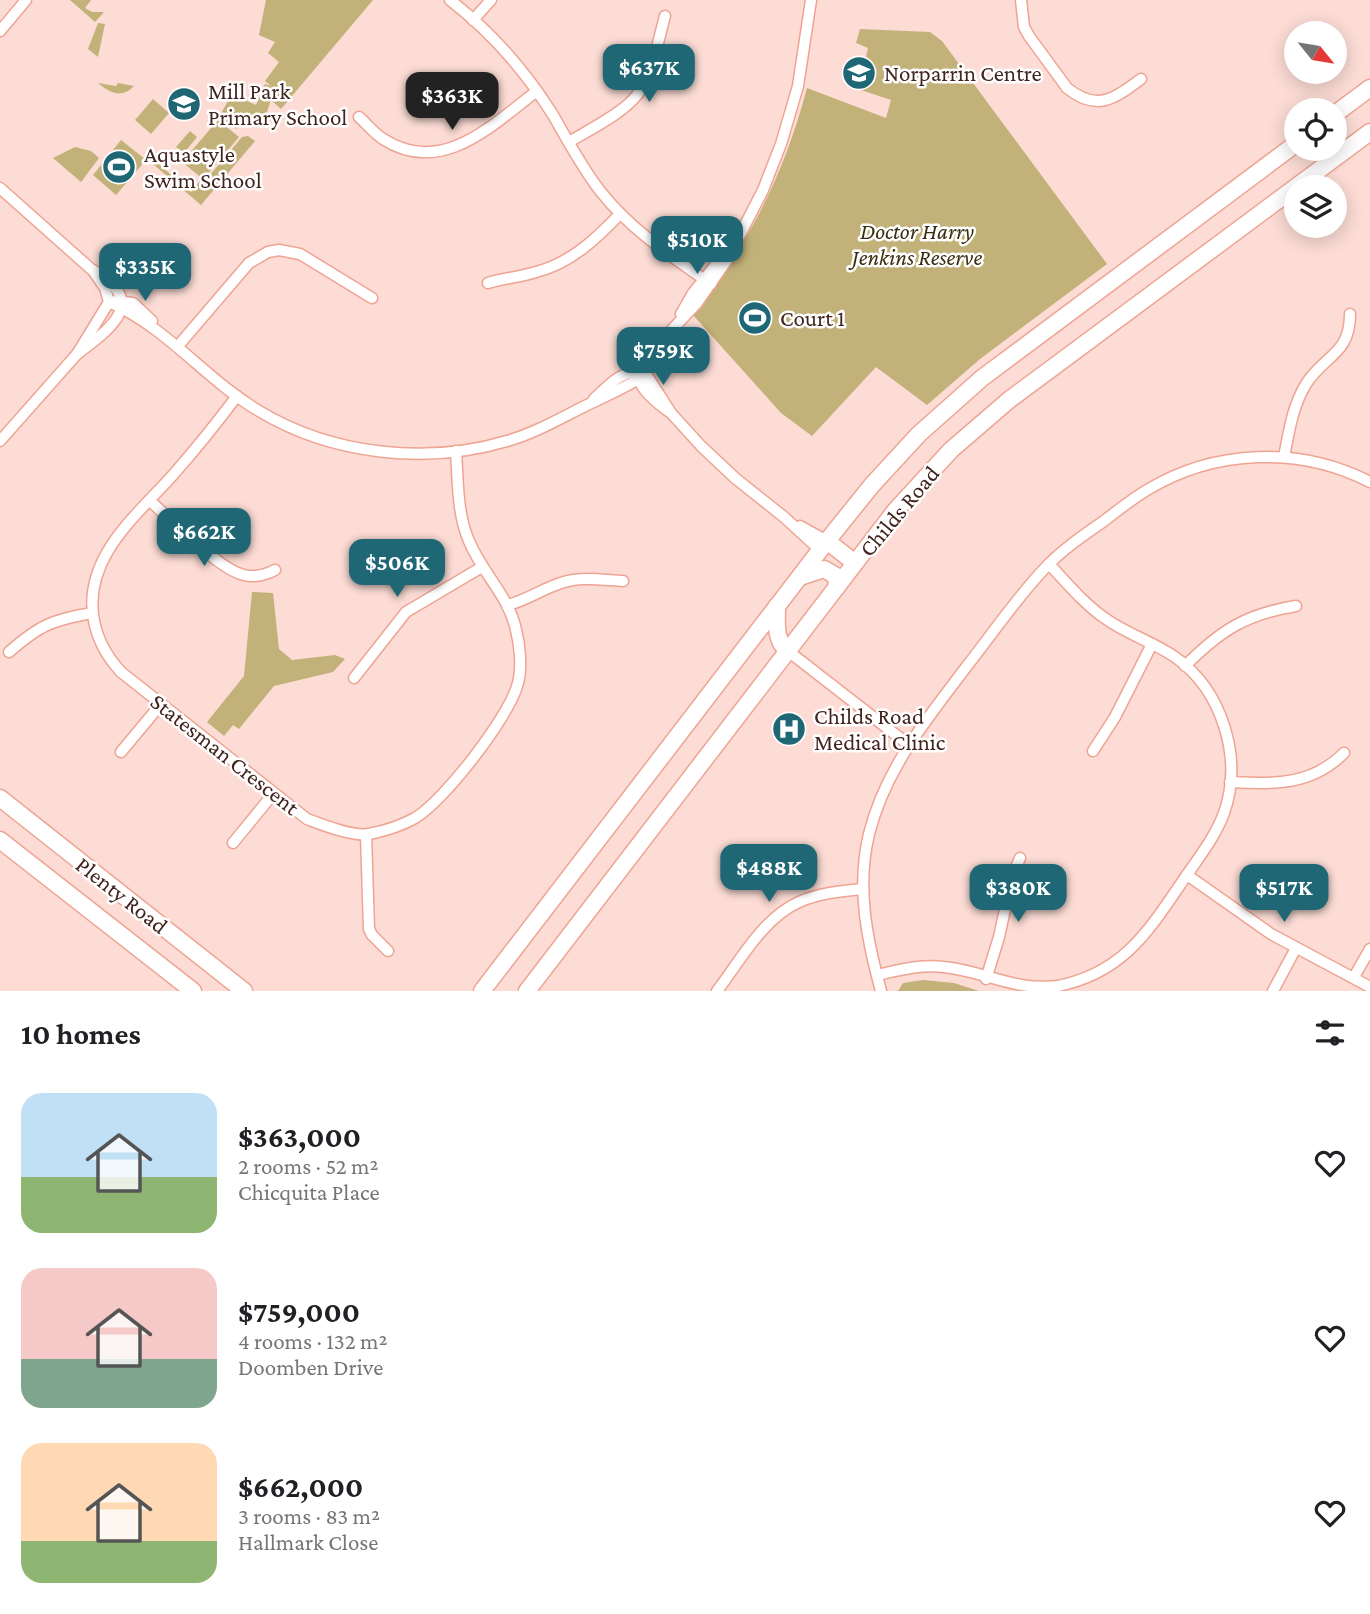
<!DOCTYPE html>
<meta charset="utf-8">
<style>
body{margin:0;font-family:"Crimson Pro",serif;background:#f2f2f2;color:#202124;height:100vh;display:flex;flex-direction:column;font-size:26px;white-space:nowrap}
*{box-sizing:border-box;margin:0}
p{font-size:23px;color:#757577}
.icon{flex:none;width:38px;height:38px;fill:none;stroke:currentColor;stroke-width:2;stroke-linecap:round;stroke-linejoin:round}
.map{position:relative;height:991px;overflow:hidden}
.panel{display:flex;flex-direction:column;background:#fff;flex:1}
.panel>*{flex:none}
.needle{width:46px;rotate:120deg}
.controls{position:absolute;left:1284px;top:21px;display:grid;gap:14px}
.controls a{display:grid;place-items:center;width:63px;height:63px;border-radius:50%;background:#fff;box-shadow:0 4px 18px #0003;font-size:35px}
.price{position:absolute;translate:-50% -60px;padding:0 16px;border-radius:14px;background:#1f6775;color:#fff;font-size:23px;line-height:46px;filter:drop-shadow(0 2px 4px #0008)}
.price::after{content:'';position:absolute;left:50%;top:42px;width:21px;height:16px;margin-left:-10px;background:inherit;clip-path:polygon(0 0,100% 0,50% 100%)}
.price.active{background:#222;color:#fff}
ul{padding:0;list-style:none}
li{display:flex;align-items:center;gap:21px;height:175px;padding:0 21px}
li span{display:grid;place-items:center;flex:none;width:196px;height:140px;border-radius:21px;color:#555}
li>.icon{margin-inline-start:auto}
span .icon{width:84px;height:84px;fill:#fffc;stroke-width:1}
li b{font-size:30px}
h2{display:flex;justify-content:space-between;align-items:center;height:84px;padding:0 21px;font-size:30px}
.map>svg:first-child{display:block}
.green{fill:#c2b179}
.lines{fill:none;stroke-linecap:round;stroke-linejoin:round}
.minor-casing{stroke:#efa493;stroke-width:13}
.primary-casing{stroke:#efa493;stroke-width:19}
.trunk-casing{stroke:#efa493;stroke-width:19}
.minor{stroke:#fff;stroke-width:10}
.primary{stroke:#fff;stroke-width:16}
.trunk{stroke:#fff;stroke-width:16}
.labels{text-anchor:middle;stroke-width:5;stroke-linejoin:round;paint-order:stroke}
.poi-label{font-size:23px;fill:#41241e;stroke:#fff;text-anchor:start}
.park-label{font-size:23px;font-style:italic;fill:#382e0f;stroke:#fff}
.street-label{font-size:23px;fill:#41241e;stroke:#fff}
</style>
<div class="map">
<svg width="1370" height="991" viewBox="0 0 1370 991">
<rect width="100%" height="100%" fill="#fcdcd5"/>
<g class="green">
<polygon points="70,0 91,0 85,8 92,12 104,12 95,22"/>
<polygon points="266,0 373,0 281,109 271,100 262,126 250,121 251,116 246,126 240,124 236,129 220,115 232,94 256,105 265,84 271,86 265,81 279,62 268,53 275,42 259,35"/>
<polygon points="98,23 105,24 98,57 88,49"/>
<path d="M860 29 930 32 942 41 1107 264 980 359 927 405 876 367 812 436 781 413 693 315C749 242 783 178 807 88L886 118 891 100 861 90 864 76 862 74 868 48 856 43Z"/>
<path d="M98 83 116 86 118 83 134 86C121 99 111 93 98 83Z"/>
<polygon points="153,99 169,113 151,134 135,120"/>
<polygon points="218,120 239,137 203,179 182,162"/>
<polygon points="190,131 197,137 184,153 176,147"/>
<polygon points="248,136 255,141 201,205 153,164 155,161 191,192 200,181 204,182 242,137"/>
<polygon points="121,140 146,160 116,195 93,175"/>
<polygon points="75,147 91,151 99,158 81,182 53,158"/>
<polygon points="252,592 273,593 279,649 292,660 335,655 345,659 333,672 274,686 239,729 233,725 224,736 207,722 244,676"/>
<polygon points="923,980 954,983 979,991 898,991 903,983"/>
</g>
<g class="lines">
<g class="minor-casing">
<g id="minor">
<path d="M450 0C490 31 526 72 553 115 568 141 582 168 601 192 630 229 672 257 711 284"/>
<path d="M1021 0 1024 27 1029 36 1067 88C1097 112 1114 99 1141 79"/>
<polyline points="473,20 491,0"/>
<polyline points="0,31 26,0"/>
<path d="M359 117C367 124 374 133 383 139 442 177 492 125 537 91"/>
<path d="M569 142C589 130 623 113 637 95 653 73 658 41 665 16"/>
<path d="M0 188 91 269C149 301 113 327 77 354"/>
<polyline points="94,272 105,288 109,302"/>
<path d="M488 283C504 278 521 277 536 272 571 263 596 239 620 214"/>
<polyline points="115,301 133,303 152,321"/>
<path d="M109 302C168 328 205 379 259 411 332 455 427 465 507 441 535 433 559 419 585 406 605 396 628 387 646 374L648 365 666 336 697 303 727 260 763 190 781 144 798 86 811 0"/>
<polyline points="681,314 693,293 725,253"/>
<path d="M660 340C622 366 636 388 668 411"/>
<polyline points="178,346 249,263 268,252 279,250 300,254 372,298"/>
<polyline points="646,374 671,413 701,446 735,478 784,517 820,550"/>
<path d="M237 396C216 424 195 450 172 476 135 517 82 559 94 621 98 641 107 657 121 672L307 819C323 825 353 837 369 834 384 831 401 826 415 818 444 801 510 716 518 683 522 668 520 645 516 630 509 596 482 573 469 541 457 514 458 480 456 451"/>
<path d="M594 399C608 386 623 368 643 373"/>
<polyline points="0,441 77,354 109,302"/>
<path d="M1284 457C1289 432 1292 407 1306 384 1324 355 1350 355 1350 314"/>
<path d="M150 501C172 520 218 569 244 575 255 578 265 575 275 570"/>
<polyline points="800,526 827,541"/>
<path d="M508 605C527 600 542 589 561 583 580 576 603 580 623 581"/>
<polyline points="788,651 909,745"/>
<path d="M9 652C40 625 52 620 92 613"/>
<path d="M1185 666C1221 630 1246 614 1296 606"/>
<polyline points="354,678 406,612 482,567"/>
<polyline points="1093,751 1115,717 1152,644"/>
<polyline points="121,752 161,704"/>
<path d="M1230 782C1274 784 1311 786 1344 753"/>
<polyline points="366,835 369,929 372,935 388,951"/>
<polyline points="233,843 273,794"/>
<polyline points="1187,875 1271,934 1370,987"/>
<path d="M877 975C899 970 921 964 944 967 985 971 1012 991 1058 986 1121 973 1146 935 1180 885 1195 862 1214 840 1224 813 1243 759 1223 691 1175 657 1153 642 1127 634 1106 619 1084 604 1067 583 1049 564"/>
<polyline points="1354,977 1370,949"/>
<polyline points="986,979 999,937 1012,877 1020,858"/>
<path d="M717 991C740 961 763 918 799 902 819 893 841 891 863 889"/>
<path d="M881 991C867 940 856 887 869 834 885 769 927 719 967 666 993 633 1017 597 1046 567 1063 549 1084 535 1104 521 1118 510 1132 499 1147 490 1215 449 1300 446 1370 482"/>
<polyline points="1273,991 1296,948"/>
</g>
</g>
<g class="primary-casing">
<g id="primary">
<polyline points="1335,114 1370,88"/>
<polyline points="827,541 855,563"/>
<polyline points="800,577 824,569 836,576 837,587"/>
<path d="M777 606C777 622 774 640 788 651"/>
<polyline points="482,991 827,541 872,485 919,434 982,378 1297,143"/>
<polyline points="527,991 895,511 951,450 1009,400 1370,132"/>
</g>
</g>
<g class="trunk-casing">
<g id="trunk">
<polyline points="0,798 244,991"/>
<polyline points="0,840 193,991"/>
</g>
</g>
<use href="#minor" class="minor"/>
<use href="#primary" class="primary"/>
<use href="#trunk" class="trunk"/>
</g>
<defs>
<g id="school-disc" transform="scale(1.75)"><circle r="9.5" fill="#1f6775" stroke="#fff"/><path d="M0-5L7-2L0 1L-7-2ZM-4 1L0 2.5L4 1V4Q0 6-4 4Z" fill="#fff"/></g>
<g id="stadium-disc" transform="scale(1.75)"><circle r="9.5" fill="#1f6775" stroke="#fff"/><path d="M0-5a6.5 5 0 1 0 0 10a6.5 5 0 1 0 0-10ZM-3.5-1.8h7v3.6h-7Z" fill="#fff"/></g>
<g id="hospital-disc" transform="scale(1.75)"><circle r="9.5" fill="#1f6775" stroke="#fff"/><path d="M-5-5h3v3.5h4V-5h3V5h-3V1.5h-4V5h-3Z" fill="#fff"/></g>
</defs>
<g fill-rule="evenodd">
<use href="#school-disc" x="859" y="73"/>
<use href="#school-disc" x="184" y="104"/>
<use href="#stadium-disc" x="119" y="167"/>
<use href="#stadium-disc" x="755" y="318"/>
<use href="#hospital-disc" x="789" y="729"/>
</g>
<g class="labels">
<g class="poi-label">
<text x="884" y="81">Norparrin Centre</text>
<text x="208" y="99">Mill Park<tspan x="208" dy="26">Primary School</tspan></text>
<text x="144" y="162">Aquastyle<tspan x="144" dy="26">Swim School</tspan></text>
<text x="780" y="326">Court 1</text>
<text x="814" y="724">Childs Road<tspan x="814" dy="26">Medical Clinic</tspan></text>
</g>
<g class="park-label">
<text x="917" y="239">Doctor Harry<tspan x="917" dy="26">Jenkins Reserve</tspan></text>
</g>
<g class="street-label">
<text transform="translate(899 511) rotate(-50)" y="8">Childs Road</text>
<text transform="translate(225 754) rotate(38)" y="8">Statesman Crescent</text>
<text transform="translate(122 895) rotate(38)" y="8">Plenty Road</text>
</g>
</g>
</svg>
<div class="controls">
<a><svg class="needle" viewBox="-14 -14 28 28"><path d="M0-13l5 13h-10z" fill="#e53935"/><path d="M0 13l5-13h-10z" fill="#757577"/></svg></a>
<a><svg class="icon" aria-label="locate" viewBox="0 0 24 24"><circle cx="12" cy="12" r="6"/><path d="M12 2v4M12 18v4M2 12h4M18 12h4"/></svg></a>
<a><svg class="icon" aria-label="layers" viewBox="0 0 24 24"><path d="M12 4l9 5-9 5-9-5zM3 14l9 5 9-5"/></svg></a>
</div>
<b class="price" style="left:649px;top:104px">$637K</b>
<b class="price active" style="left:452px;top:132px">$363K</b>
<b class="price" style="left:697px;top:276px">$510K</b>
<b class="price" style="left:145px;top:303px">$335K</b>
<b class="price" style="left:663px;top:387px">$759K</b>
<b class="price" style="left:204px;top:568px">$662K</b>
<b class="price" style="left:397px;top:599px">$506K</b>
<b class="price" style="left:769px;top:904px">$488K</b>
<b class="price" style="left:1018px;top:924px">$380K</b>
<b class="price" style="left:1284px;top:924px">$517K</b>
</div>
<section class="panel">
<h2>10 homes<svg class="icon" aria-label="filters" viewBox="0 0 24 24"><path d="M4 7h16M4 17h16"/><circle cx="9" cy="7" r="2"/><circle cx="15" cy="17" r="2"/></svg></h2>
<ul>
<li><span style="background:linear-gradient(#bfe0f5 60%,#8fb573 0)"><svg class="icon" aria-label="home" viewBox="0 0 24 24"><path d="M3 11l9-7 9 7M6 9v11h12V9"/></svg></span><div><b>$363,000</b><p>2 rooms · 52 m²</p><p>Chicquita Place</p></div><svg class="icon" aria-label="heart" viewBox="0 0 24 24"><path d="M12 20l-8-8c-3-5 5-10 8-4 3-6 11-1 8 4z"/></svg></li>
<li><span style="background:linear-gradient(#f6c9c9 65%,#7fa58c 0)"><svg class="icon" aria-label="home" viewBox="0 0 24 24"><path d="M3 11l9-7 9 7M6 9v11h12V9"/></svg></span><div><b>$759,000</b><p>4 rooms · 132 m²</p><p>Doomben Drive</p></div><svg class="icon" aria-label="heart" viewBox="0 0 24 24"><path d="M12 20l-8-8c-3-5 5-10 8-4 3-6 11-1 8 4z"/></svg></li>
<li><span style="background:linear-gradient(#ffd9b3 70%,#8fb573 0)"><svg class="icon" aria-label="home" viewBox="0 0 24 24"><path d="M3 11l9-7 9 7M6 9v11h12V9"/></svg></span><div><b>$662,000</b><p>3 rooms · 83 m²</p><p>Hallmark Close</p></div><svg class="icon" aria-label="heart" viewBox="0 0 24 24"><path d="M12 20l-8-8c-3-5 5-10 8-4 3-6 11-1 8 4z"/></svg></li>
</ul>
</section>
